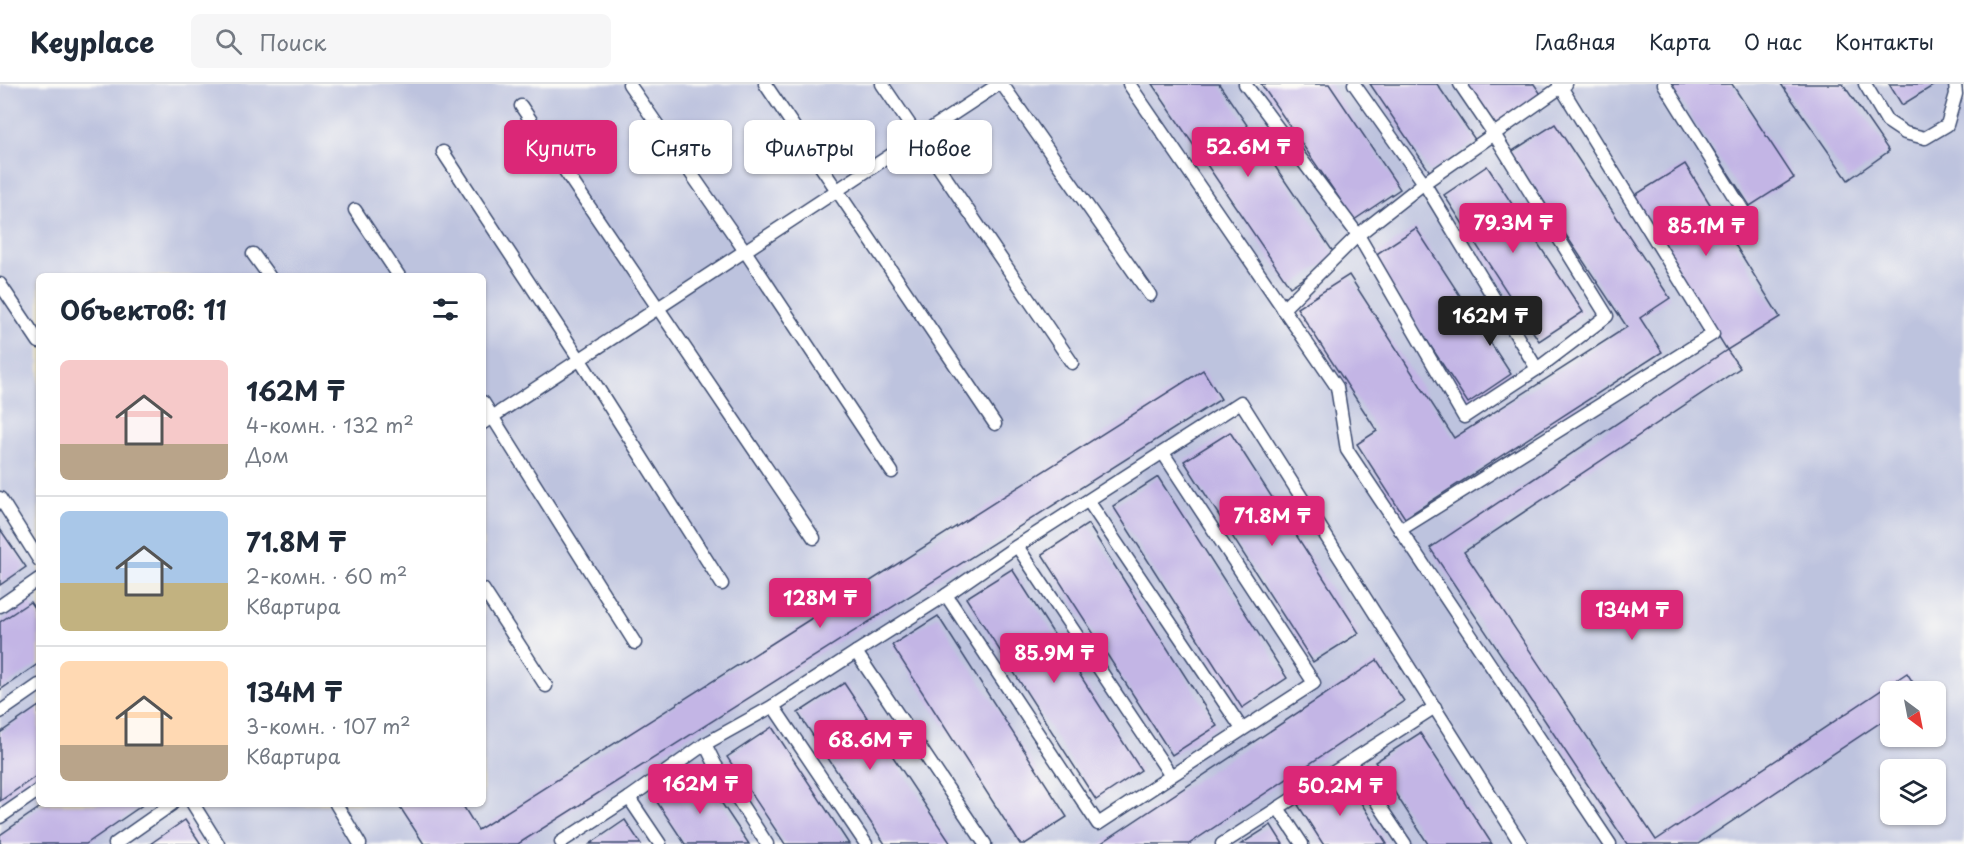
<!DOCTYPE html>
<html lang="ru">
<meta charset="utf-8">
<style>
body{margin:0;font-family:"Playpen Sans",sans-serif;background:#f6f6f7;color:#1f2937;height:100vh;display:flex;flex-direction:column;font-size:22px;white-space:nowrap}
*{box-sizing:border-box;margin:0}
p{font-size:20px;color:#747a83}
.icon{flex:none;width:33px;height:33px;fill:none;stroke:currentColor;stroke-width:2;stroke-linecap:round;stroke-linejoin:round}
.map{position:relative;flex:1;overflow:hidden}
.sheet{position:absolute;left:36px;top:189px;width:450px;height:534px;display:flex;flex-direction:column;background:#fff;border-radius:9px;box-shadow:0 2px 4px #0004}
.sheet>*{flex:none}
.top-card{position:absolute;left:504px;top:36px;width:570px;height:54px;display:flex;gap:12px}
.needle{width:39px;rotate:148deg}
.controls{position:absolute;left:1880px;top:597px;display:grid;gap:12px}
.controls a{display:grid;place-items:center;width:66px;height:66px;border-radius:9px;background:#fff;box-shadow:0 2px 4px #0004;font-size:30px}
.price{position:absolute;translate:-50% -51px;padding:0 14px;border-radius:6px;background:#db2777;color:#fff;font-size:20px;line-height:39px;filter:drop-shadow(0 2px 3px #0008)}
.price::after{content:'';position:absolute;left:50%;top:36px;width:18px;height:14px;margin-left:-9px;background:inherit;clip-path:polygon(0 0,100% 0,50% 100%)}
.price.on{background:#222;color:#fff}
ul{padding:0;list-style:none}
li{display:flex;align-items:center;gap:18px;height:150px;padding:0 24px}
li+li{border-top:2px solid #e0e1e3}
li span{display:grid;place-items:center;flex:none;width:168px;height:120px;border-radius:9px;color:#555}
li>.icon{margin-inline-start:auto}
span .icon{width:72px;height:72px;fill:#fffc;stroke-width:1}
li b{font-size:26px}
h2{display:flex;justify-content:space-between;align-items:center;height:72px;padding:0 24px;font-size:26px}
.chip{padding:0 21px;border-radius:9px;background:#fff;box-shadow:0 2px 4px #0004;font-size:21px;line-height:54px}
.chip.on{background:#db2777;color:#fff}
header{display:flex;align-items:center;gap:36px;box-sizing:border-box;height:84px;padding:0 30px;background:#fff;border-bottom:2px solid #e0e1e3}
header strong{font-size:28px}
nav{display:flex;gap:33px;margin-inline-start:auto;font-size:21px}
.search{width:420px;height:54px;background:#f6f6f7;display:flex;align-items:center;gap:15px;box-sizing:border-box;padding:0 21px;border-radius:9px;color:#747a83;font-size:22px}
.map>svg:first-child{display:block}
.industrial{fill:#bdc3de;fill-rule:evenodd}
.building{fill:#c3b5e5}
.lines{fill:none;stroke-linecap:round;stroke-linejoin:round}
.lane-casing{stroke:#3b4a6e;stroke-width:15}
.lane{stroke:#fff;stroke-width:12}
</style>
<header>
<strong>Keyplace</strong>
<div class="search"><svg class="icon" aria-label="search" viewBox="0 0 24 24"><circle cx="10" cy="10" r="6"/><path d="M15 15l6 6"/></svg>Поиск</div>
<nav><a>Главная</a><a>Карта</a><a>О нас</a><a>Контакты</a></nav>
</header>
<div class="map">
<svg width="1964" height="760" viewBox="0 0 1964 760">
<rect width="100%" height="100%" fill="#fdfcf7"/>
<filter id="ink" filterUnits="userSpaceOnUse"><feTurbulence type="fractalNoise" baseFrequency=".0167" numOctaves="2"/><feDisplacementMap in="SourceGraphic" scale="12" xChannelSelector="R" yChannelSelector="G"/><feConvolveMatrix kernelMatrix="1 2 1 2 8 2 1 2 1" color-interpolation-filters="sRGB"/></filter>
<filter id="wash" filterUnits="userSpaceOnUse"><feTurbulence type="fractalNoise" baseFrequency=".008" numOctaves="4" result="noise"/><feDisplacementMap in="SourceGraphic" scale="24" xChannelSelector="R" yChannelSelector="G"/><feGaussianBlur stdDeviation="1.35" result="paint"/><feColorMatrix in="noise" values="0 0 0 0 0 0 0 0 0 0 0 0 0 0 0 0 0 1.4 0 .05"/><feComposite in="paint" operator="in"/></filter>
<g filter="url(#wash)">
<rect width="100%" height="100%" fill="#eee6c9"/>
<path class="industrial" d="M0 0H1964V760H0ZM39 192H483V720H39ZM1890 608H1935V652H1890ZM1890 686H1935V730H1890Z"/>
<g id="blocks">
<g class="building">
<polygon points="1152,0 1219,0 1336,172 1290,203"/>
<polygon points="1261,0 1329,0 1400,105 1354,136"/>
<polygon points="1370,0 1437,0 1476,57 1430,88"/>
<polygon points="1467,0 1534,0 1543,13 1497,44"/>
<polygon points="1670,0 1732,0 1794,94 1750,122"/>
<polygon points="1781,0 1843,0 1889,67 1848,96"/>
<polygon points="1889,0 1936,0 1902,21"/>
<polygon points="1555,40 1670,214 1640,234 1662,268 1405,434 1357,360 1377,347 1297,224 1349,191 1454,354 1627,243 1511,68"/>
<polygon points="1685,80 1780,233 1727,266 1632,113"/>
<polygon points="1487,82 1583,228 1539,257 1444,111"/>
<polygon points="1416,144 1511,290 1468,319 1372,173"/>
<polygon points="1727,266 1740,284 1464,468 1656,756 1907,589 1919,608 1890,608 1890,632 1698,760 1627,760 1430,464"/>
<polygon points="1203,286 1221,315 518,760 424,760 398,720 462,720 478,746"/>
<polygon points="1230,348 1359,549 1313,578 1184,377"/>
<polygon points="1158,393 1287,594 1242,624 1113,422"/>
<polygon points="1088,440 1217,642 1172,671 1042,470"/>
<polygon points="0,445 26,483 0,501"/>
<polygon points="1012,485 1141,686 1096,716 966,514"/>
<polygon points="30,518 39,531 39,579 0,606 0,538"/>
<polygon points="938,532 1067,733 1025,760 1020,760 892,561"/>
<polygon points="1377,576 1404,617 1189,760 1100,760"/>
<polygon points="844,599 951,760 885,760 798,629"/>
<polygon points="39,622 39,690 0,717 0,649"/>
<polygon points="772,643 849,760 785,760 727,673"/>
<polygon points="1420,649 1492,760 1428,760 1375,678"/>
<polygon points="701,688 749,760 685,760 657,718"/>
<polygon points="1344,692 1387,760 1323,760 1298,721"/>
<polygon points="45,720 144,720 86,760 0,760 0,751"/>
<polygon points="185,736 201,760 150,760"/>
<polygon points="625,736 641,760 590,760"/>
<polygon points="1271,741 1283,760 1241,760"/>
</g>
</g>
</g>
<g filter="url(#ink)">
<use href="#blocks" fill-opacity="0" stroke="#3b4a6e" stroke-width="1.5"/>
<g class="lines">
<g class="lane-casing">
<g id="lane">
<polyline points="629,0 745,167 892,388"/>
<polyline points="765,0 995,340"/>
<polyline points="882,0 1072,279"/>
<polyline points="1002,0 1150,211"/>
<polyline points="1129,0 1337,303 1347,366 1610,760"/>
<polyline points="1245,0 1358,151 1424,99 1494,50 1607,232 1537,285"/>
<polyline points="1460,0 1494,50 1561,3 1559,0"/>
<polyline points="1664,0 1745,130"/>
<polyline points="1865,0 1887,37 1905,49 1925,54 1947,41 1956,10 1955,0"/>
<polyline points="521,22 814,454"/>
<polyline points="443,68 580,276 722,500"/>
<polyline points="355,126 399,192"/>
<polyline points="253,170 269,192"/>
<polyline points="0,200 39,258"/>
<polyline points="1283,225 1358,151 1464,333 1537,285 1424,99 1354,0"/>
<polyline points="483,318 635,559"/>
<polyline points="483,339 999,0"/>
<polyline points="1163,369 1314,599 1171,692"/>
<polyline points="0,414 39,476"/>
<polyline points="1089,418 1242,645"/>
<polyline points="1400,446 1713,250 1561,3 1566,0"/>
<polyline points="1017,462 1171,692 1098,740 946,511 1017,462 1241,318 1521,760"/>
<polyline points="483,505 546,602"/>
<polyline points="0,522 39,495"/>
<polyline points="856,568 946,511"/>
<polyline points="773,622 866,760"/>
<polyline points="0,628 39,601"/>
<polyline points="705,660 715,680 767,760"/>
<polyline points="1350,678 1405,760"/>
<polyline points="629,714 660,760"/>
<polyline points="193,720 218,760"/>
<polyline points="336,720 360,760"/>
<polyline points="1278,724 1302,760"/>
<polyline points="0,733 39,706"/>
<polyline points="561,758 629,714 705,660 773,622 856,568 985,760"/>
<polyline points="115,760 172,720"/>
<polyline points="1222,760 1435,623"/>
</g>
</g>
<use href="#lane" class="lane"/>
</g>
</g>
</svg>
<div class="controls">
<a><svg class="needle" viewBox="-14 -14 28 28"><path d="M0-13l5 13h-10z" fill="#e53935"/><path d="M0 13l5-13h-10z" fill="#747a83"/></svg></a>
<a><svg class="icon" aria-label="layers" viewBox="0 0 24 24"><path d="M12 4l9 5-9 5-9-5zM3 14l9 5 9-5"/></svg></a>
</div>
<b class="price" style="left:1248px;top:94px">52.6M ₸</b>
<b class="price" style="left:1513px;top:170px">79.3M ₸</b>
<b class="price" style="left:1706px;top:173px">85.1M ₸</b>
<b class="price on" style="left:1490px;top:263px">162M ₸</b>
<b class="price" style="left:1272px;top:463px">71.8M ₸</b>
<b class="price" style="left:820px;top:545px">128M ₸</b>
<b class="price" style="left:1632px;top:557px">134M ₸</b>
<b class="price" style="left:1054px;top:600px">85.9M ₸</b>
<b class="price" style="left:870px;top:687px">68.6M ₸</b>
<b class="price" style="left:700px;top:731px">162M ₸</b>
<b class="price" style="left:1340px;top:733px">50.2M ₸</b>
<div class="top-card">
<a class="chip on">Купить</a>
<a class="chip">Снять</a>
<a class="chip">Фильтры</a>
<a class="chip">Новое</a>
</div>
<section class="sheet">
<h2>Объектов: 11<svg class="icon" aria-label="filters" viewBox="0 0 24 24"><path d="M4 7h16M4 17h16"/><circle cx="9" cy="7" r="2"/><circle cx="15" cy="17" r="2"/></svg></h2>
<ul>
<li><span style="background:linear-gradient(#f6c9c9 70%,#b9a48a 0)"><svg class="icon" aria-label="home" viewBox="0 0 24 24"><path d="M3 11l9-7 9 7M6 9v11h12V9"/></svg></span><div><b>162M ₸</b><p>4-комн. · 132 m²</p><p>Дом</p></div></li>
<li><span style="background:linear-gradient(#a9c7e8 60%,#c2b280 0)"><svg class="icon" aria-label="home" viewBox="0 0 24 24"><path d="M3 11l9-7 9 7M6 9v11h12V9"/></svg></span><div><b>71.8M ₸</b><p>2-комн. · 60 m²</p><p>Квартира</p></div></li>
<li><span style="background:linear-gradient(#ffd9b3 70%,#b9a48a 0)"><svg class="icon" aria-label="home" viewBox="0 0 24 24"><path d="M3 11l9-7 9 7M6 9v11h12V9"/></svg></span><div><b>134M ₸</b><p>3-комн. · 107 m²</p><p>Квартира</p></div></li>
</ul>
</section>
</div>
